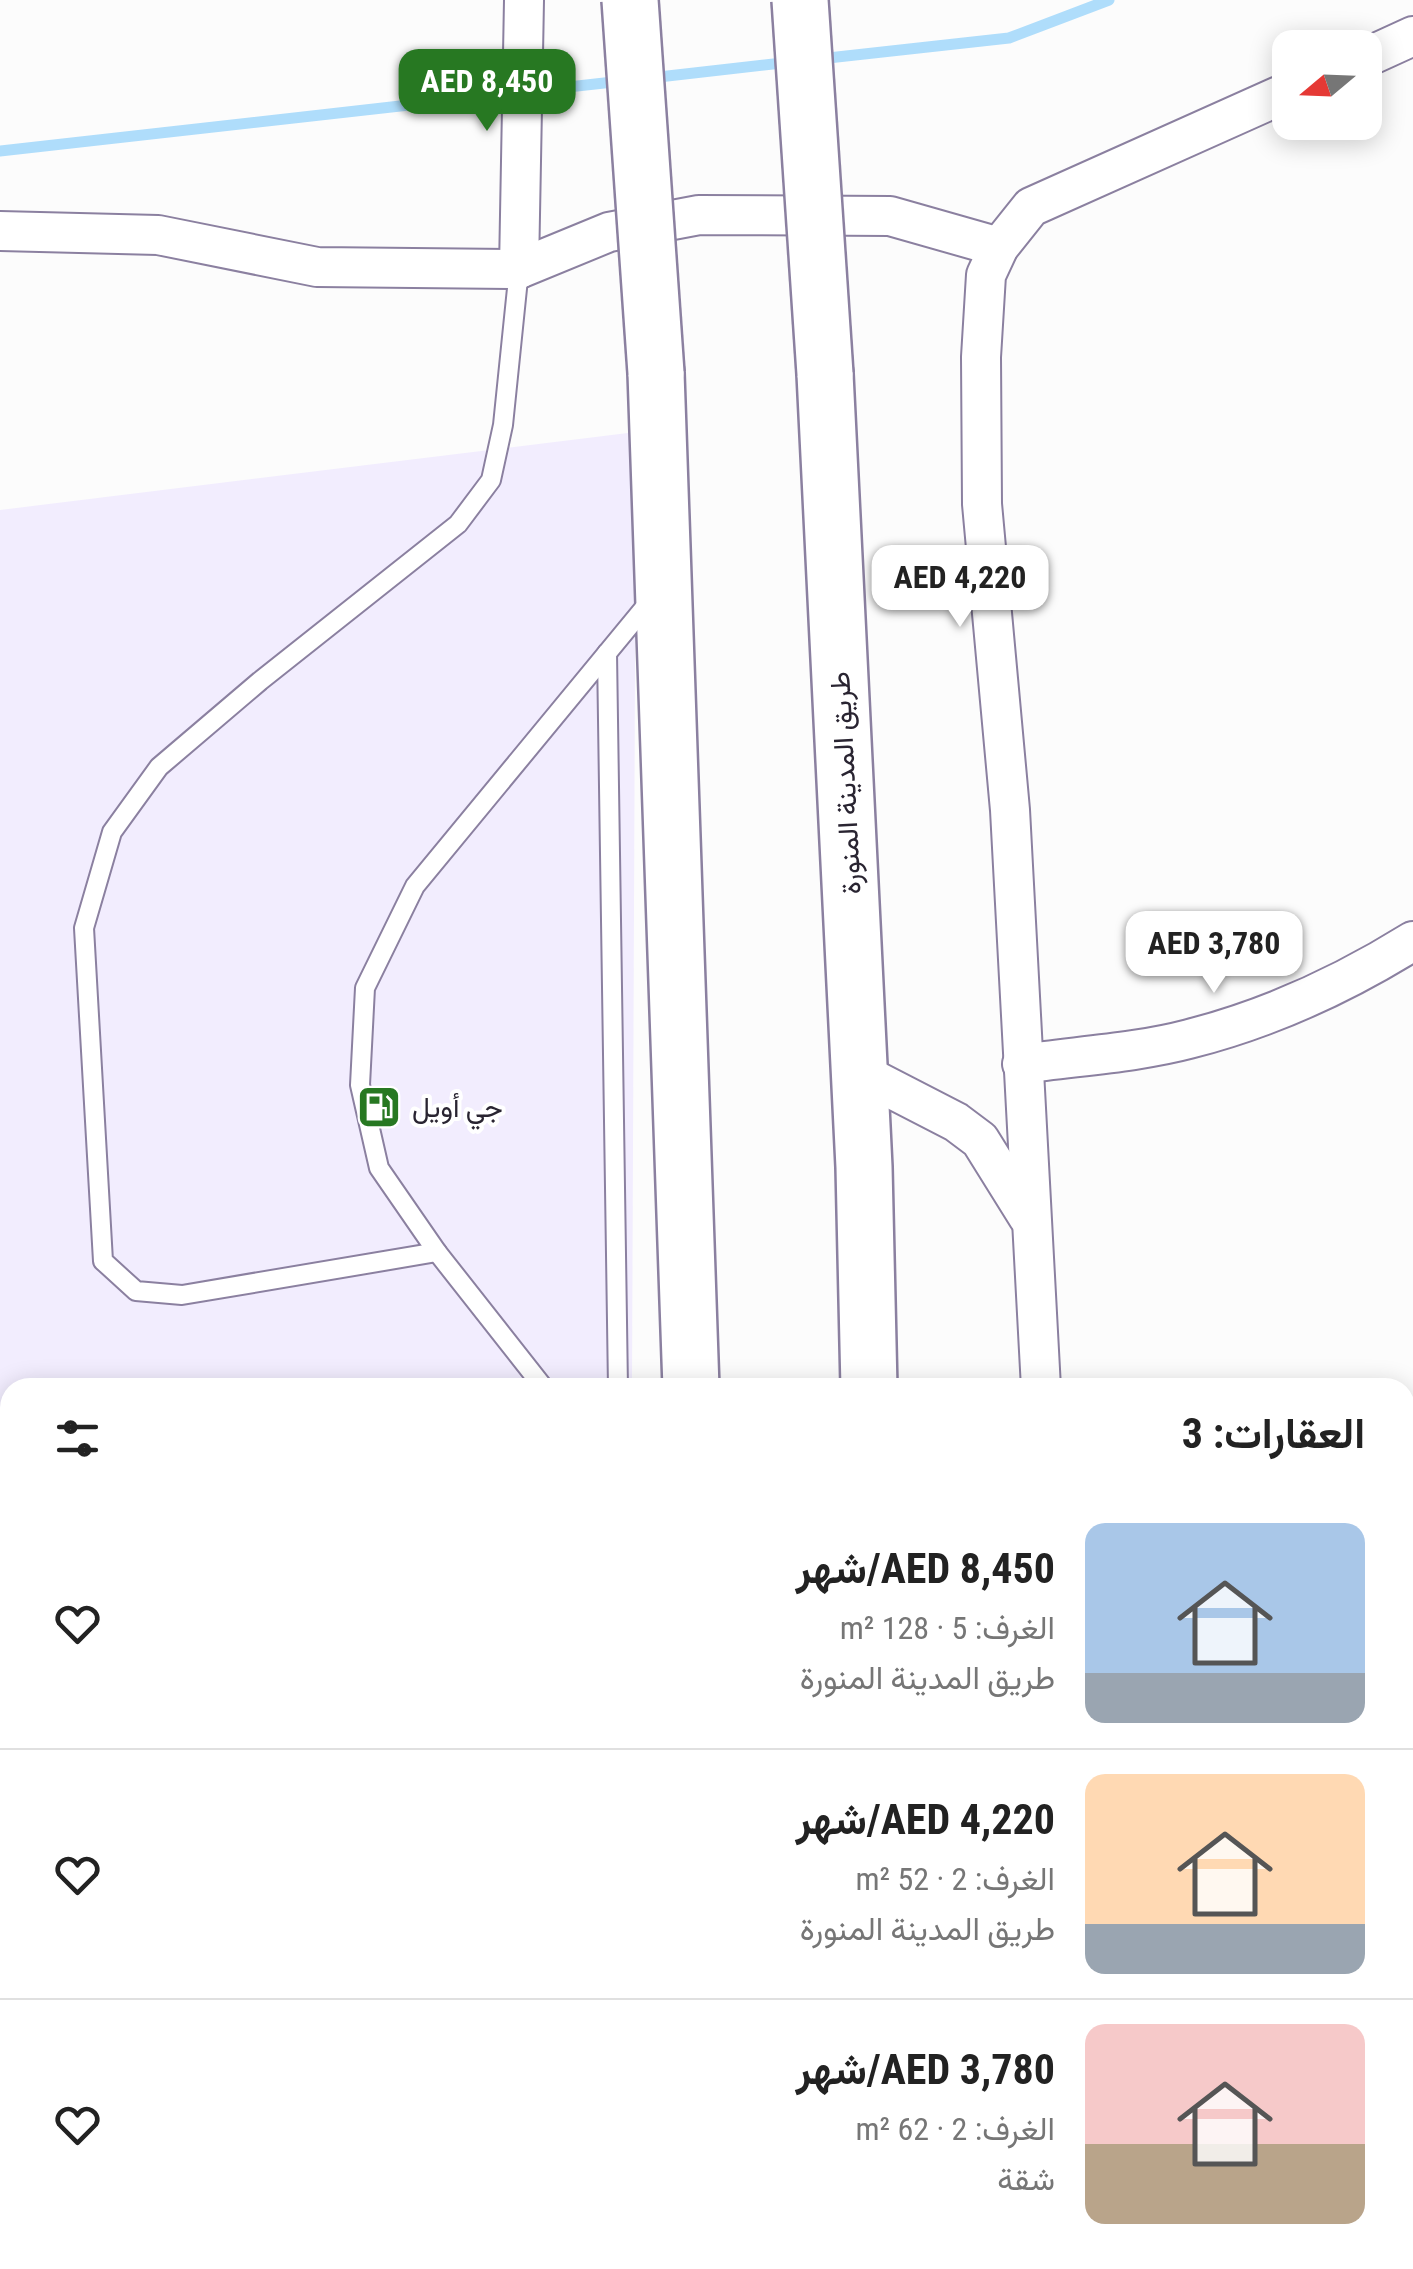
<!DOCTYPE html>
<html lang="ar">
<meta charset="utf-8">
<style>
body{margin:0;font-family:"Roboto Condensed",Vazirmatn,sans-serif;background:#f6f6f6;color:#222;direction:rtl;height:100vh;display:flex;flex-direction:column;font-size:38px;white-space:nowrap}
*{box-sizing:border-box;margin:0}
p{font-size:32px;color:#767676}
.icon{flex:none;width:55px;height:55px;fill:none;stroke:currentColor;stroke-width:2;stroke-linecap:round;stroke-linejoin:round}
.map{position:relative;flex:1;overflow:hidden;direction:ltr}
.panel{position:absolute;left:0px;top:1378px;width:1415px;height:892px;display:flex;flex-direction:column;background:#fff;border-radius:30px 30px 0 0;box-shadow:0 5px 25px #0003;direction:rtl}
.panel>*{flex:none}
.needle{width:65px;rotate:251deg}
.controls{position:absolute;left:1272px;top:30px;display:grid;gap:20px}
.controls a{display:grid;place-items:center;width:110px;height:110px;border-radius:20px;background:#fff;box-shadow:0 5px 25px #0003;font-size:50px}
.price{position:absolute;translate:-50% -85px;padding:0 22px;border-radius:20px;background:#fff;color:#222;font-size:32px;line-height:65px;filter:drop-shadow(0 2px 5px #0008)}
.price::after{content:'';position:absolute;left:50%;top:60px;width:30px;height:22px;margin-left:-15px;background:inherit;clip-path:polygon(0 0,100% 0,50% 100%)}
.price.active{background:#277822;color:#fff}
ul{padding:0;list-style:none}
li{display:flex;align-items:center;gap:30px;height:250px;padding:0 50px}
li+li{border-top:2px solid #e0e0e0}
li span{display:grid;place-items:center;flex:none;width:280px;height:200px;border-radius:20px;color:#555}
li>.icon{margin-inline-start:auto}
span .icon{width:120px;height:120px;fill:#fffc;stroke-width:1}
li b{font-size:42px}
h2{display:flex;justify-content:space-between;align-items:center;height:120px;padding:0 50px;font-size:42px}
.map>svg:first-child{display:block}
.built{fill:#f2edfe}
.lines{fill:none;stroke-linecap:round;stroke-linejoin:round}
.stream{stroke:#afddfb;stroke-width:11}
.lane-casing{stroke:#8b80a0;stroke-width:22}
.street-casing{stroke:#8b80a0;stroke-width:42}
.highway-casing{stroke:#8b80a0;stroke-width:60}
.lane{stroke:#fff;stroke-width:18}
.street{stroke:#fff;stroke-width:38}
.highway{stroke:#fff;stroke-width:55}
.highway-bridge-casing{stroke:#8b80a0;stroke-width:60;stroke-linecap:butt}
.highway-bridge{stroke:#fff;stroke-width:55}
.labels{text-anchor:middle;stroke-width:8;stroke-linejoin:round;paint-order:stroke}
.street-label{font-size:28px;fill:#292431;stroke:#fff}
.poi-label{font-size:28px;fill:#292431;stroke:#fff;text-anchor:start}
</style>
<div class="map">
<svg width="1413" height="2269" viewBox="0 0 1413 2269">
<rect width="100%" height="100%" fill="#fcfcfc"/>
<polygon class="built" points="636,432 632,1387 10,1388 10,1486 0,1489 0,510"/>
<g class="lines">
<g class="stream">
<polyline points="819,59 1009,38 1109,0"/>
<polyline points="650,78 791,62"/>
<polyline points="0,151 622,81"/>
</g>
<g class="lane-casing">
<g id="lane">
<polyline points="607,653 618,1388"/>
<polyline points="437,1252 182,1295 136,1291 103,1261 84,928 112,832 159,767 260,681 458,524 491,480 503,425 519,269"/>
<polyline points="544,1388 437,1252 379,1168 360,1085 365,988 415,886 650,601"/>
<polyline points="631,2260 631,2269"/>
</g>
</g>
<g class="street-casing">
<g id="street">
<polyline points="1365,58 1413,36"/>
<polyline points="0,231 158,235 317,267 519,269 609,232 699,215 890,216 999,247"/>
<polyline points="519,269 524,0"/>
<path d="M1022 1064C1077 1056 1136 1053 1189 1039 1268 1019 1344 984 1413 941"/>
<polyline points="859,1072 956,1122 980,1140 1028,1217"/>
<polyline points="1041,1388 1010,810 982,504 981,357 986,275 999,247 1031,207 1290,91"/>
<polyline points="1405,1498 1413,1497"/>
<polyline points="1405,2210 1413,2209"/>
<polyline points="1024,2260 1025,2269"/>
<polyline points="1165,2260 1166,2269"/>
</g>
</g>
<g class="highway-casing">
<g id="highway">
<polyline points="656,373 691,1388"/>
<polyline points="825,374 864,1167 869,1388"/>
<polyline points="873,2260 873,2269"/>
<polyline points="384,2269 395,2260"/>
<polyline points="710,2269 710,2260"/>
</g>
</g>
<use href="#lane" class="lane"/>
<use href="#street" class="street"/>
<use href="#highway" class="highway"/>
<g class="highway-bridge-casing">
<g id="highway-bridge">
<polyline points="630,0 656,373"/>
<polyline points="800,0 825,374"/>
</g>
</g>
<use href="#highway-bridge" class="highway-bridge"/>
</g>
<defs>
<g id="fuel-square" transform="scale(2.25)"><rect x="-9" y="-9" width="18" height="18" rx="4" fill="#277822" stroke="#fff"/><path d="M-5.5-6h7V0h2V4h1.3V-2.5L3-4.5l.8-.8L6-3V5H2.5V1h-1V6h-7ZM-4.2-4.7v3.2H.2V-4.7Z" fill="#fff"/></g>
</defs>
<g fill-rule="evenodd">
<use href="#fuel-square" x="379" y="1107"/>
</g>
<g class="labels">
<g class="street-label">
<text transform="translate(845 783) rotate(-93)" y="10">طريق المدينة المنورة</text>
</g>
<g class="poi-label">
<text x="412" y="1117">جي أويل</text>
</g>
</g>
</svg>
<div class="controls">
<a><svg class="needle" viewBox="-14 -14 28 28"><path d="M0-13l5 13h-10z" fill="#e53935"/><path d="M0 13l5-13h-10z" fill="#767676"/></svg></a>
</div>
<b class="price active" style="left:487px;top:134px">AED 8,450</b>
<b class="price" style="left:960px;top:630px">AED 4,220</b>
<b class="price" style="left:1214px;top:996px">AED 3,780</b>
<section class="panel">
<h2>العقارات: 3<svg class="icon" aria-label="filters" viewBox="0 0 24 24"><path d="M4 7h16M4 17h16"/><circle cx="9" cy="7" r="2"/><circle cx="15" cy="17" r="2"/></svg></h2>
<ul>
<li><span style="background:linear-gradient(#a9c7e8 75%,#9aa5b1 0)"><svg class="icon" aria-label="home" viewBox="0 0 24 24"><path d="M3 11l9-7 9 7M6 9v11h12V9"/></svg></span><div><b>AED 8,450/شهر</b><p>الغرف: 5 · 128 m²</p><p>طريق المدينة المنورة</p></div><svg class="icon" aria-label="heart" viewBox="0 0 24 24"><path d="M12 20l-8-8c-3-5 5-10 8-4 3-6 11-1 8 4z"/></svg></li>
<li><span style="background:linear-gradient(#ffd9b3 75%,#9aa5b1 0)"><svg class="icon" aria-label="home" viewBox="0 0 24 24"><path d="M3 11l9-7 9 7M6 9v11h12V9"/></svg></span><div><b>AED 4,220/شهر</b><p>الغرف: 2 · 52 m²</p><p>طريق المدينة المنورة</p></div><svg class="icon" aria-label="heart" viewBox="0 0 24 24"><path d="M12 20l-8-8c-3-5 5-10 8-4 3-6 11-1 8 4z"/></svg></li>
<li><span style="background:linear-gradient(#f6c9c9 60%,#b9a48a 0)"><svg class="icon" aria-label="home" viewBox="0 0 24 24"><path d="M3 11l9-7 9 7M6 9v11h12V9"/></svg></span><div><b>AED 3,780/شهر</b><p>الغرف: 2 · 62 m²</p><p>شقة</p></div><svg class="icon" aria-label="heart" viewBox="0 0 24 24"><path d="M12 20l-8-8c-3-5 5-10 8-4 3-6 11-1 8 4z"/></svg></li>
</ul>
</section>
</div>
